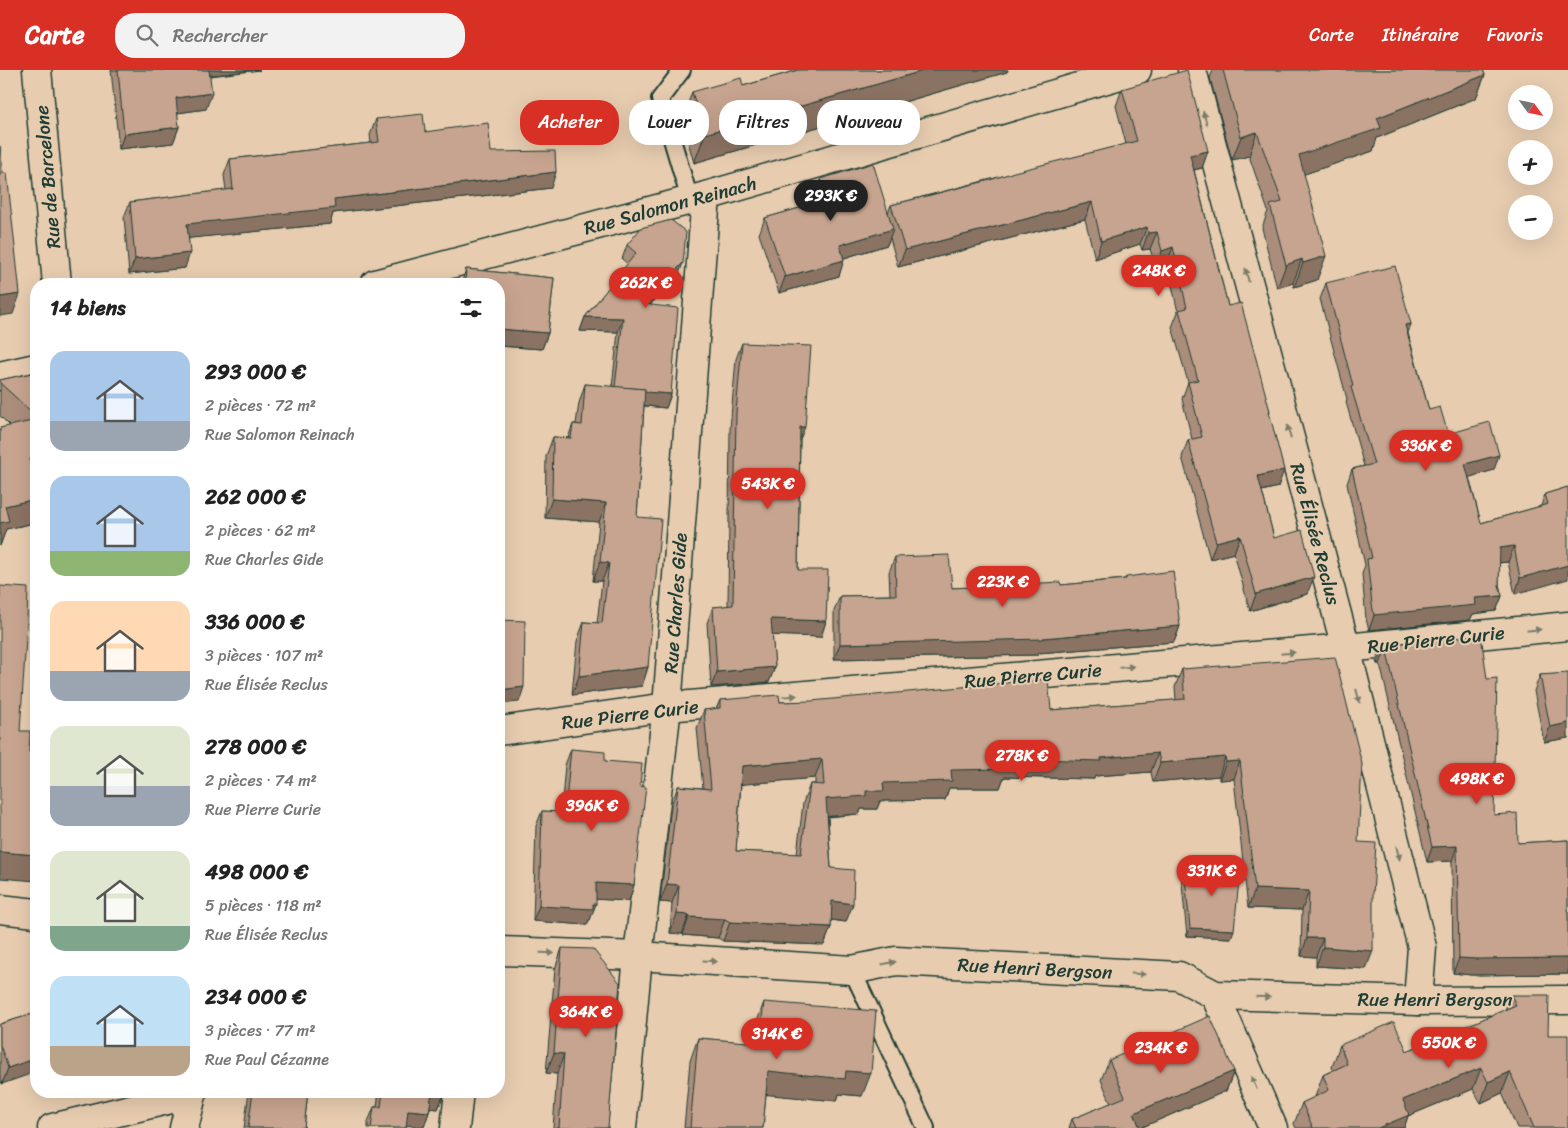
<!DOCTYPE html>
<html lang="fr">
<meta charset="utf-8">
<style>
body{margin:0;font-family:Sriracha,sans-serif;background:#f2f2f2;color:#222;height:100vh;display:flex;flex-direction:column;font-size:19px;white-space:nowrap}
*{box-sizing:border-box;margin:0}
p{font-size:16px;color:#767676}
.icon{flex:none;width:28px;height:28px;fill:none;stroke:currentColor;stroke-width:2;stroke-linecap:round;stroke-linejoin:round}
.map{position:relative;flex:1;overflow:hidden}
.details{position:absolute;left:30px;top:208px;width:475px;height:820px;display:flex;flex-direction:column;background:#fff;border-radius:20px;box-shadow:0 5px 20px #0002}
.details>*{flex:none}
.banner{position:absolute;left:520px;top:30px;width:475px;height:45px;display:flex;gap:10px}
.needle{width:32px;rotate:123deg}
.controls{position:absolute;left:1508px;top:15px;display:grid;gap:10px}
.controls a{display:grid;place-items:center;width:45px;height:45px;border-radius:50%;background:#fff;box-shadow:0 5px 20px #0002;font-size:25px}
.price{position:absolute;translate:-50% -42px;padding:0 11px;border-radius:18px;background:#d93025;color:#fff;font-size:16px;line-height:32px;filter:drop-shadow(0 1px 2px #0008)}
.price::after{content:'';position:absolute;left:50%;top:30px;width:15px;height:11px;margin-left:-8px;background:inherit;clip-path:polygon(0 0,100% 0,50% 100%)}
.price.active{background:#222;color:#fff}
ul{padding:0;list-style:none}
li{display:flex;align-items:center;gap:15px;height:125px;padding:0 20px}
li span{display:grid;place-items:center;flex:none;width:140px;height:100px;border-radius:15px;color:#555}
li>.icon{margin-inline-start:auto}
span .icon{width:60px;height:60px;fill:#fffc;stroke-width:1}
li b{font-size:21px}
h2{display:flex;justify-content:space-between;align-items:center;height:60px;padding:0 20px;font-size:21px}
.chip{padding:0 18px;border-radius:20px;background:#fff;box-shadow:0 5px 20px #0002;font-size:18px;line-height:45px}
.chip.active{background:#d93025;color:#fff}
header{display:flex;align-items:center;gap:30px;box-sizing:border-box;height:70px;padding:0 25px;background:#d93025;color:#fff}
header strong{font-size:24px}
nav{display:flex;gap:28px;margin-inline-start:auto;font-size:18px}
.search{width:350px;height:45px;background:#f2f2f2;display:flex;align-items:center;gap:12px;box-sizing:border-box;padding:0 18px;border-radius:20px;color:#767676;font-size:19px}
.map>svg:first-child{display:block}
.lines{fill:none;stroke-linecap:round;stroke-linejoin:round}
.lane-casing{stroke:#1f3d34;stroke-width:20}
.street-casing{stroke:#1f3d34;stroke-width:31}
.secondary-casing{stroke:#1f3d34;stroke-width:31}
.lane{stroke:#e7ccaf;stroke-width:16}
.street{stroke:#e7ccaf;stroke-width:28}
.secondary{stroke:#e7ccaf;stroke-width:28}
.wall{fill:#ab8d7b;stroke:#1f3d34;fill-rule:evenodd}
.shaded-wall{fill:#8b7364;stroke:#1f3d34}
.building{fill:#c7a48f;stroke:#1f3d34;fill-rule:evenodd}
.oneway{fill:#797d6b}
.labels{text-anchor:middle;stroke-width:4;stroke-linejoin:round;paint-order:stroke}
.street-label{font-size:19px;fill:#1f3d34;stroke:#e7ccaf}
</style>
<header>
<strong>Carte</strong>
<div class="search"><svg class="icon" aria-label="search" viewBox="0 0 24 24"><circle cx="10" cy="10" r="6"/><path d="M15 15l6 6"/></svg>Rechercher</div>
<nav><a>Carte</a><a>Itinéraire</a><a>Favoris</a></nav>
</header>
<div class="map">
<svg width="1568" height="1058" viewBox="0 0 1568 1058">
<rect width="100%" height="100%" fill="#e7ccaf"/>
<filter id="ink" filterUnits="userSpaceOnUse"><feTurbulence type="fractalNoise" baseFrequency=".02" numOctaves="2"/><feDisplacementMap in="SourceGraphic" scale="10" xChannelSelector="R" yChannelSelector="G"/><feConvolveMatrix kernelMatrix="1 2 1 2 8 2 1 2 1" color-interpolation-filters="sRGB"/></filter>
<g filter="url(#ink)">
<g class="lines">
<g class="lane-casing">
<g id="lane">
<polyline points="682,0 660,29 690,130"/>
<polyline points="852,900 926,1058"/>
</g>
</g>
<g class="street-casing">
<g id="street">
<polyline points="37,0 57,214"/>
<polyline points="1192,0 1346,578 1422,877 1418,931"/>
<polyline points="499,661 667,637 1346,578 1568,556"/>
<polyline points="0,839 36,843"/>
<polyline points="499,881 638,886 852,900 896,891 1179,906 1215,925 1418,931 1568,930"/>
<polyline points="1215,925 1273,1058"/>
<polyline points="52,1058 192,1024"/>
<polyline points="184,1058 193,1021"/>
<polyline points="455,1058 459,1021"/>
<polyline points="622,1058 638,886 667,637 706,126"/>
</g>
</g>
<g class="secondary-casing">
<g id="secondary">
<polyline points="375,214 706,126 1137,0"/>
<polyline points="0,306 36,298"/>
</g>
</g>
<use href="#lane" class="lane"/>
<use href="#street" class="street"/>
<use href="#secondary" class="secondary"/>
</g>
<g class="wall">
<polygon points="111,0 260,0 210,6 206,39 177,43 179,57 173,73 119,79"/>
<polygon points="798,0 1008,0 1007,2 694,93 682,50 692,22 743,16"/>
<polygon points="1213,0 1483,0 1485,5 1476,28 1377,68 1373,81 1304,104 1317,210 1294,217 1293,213 1277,218 1262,158 1268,141 1249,86 1232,90 1210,8"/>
<polygon points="1122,19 1208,81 1202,98 1194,100 1228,236 1270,341 1269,344 1278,417 1262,421 1274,468 1307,524 1250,541 1234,483 1210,489 1182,387 1188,370 1192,369 1182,329 1188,312 1172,257 1178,242 1167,194 1156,198 1150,179 1142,180 1140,174 1095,189 1085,149 898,197 890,168 887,175 844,188 839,206 779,223 759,164 765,148 817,133 815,125 821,109 888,143 891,135 1126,74 1116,36"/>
<polygon points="376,49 425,62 491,82 551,118 333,143 330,154 189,168 185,198 129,204 124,147 130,132 226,120 224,105 230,89 371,73 370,65"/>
<polygon points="627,175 678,207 651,234 671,324 666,338 644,336 637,447 648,597 642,616 572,625 577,571 584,552 597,553 602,511 593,511 599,452 545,448 546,386 553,367 568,368 573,354 576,354 579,333 585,314 612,317 618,262 580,261 585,247 628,194 622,189"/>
<polygon points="466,199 554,208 548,263 542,279 499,276 499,214 461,214"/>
<polygon points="1326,213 1411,254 1408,263 1429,340 1448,364 1494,400 1469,407 1481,453 1541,436 1545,424 1568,417 1515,524 1508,492 1499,493 1499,515 1502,526 1496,541 1473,544 1470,550 1369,560 1366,549 1362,504 1365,495 1347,414 1352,399 1364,396 1346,332 1347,329 1320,229"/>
<polygon points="742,273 800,370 798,500 826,551 821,567 772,565 775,597 769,612 711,617 707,553 713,537 728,536 730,359 736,289"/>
<polygon points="36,302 36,414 30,454 6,459 0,476 0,358 10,356 0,346 0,310"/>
<polygon points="895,487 952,518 1061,515 1125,509 1126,507 1180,556 1174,572 1038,583 1038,585 834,589 834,541 840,526 890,525 889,502"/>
<polygon points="1481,565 1494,745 1518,773 1568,770 1568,904 1471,905 1453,903 1452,791 1427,792 1380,594 1377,594 1376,591 1382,575"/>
<path d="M1182 599 1358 772 1366 899 1316 896V887L1301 886 1302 840 1248 838 1234 709 1219 710V706L1153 712 1151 702 1095 706 1094 709 1004 707 1000 718H949L945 730 880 731 877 739H861L859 744 828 747 831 798 846 852 831 850V857L824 875 723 871 718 868 683 865 682 864 670 863 672 833 660 832 671 735 678 716 703 718 697 658 704 640 716 639 720 630 1051 640 1176 630 1175 617ZM815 708V714H810L803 733 797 784 736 781 741 714Z"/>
<polygon points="1562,604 1568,668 1544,672 1534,621 1540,605"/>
<polygon points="571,679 605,691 640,716 634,815 629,831 596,829 590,850 589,850 587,855 533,851 536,756 542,741 561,742 565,695"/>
<polygon points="1184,796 1231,868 1187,866 1181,804"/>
<polygon points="562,878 608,1058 553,1058 557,1004 546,1003 555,899"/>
<polygon points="1511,925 1548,965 1568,1058 1517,1058 1502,1023 1481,1033 1473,1019 1408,1046 1404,1058 1296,1058 1294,1054 1302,1033 1315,1027 1323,1005 1333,1000 1332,997 1340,975 1407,981 1505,940"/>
<polygon points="764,932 862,1026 839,1024 837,1031 766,1024 763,1058 684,1058 690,991 698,968 754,973 756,954"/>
<polygon points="36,943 2,1014 0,1008 0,954"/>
<polygon points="1109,990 1234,1001 1226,1021 1140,1058 1069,1058 1072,1049 1111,1033 1101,1010"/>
<polygon points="249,1021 308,1021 304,1058 244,1058"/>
<polygon points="379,1021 444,1021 438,1039 430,1038 429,1042 424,1057 406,1055 406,1058 368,1058 368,1052 374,1037 377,1037"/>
</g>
<g class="shaded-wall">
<polygon points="205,0 260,0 203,6"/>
<polygon points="926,0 1008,0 1007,2 694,93 705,64"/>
<polygon points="1485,5 1476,28 1377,68 1373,81 1290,109 1299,85 1377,48"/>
<polygon points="212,23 206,39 170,44 176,28"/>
<polygon points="179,57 173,73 119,79 124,64"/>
<polygon points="1257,62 1249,86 1232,90 1241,67"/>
<polygon points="1208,81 1202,98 1184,102 1190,85"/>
<polygon points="556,102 551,118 333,143 330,154 182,169 187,154 334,129"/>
<polygon points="1092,132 1085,149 898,197 905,180"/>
<polygon points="1147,157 1140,174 1095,189 1101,171"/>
<polygon points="893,159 887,175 834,191 840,175"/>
<polygon points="1157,162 1150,179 1142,180 1148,163"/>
<polygon points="1173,177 1167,194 1156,198 1162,181"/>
<polygon points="190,183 185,198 129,204 135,189"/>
<polygon points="1326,186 1317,210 1294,217 1303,193"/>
<polygon points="1302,189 1293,213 1277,218 1286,195"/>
<polygon points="844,190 839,206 779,223 785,207"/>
<polygon points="683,193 678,207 638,247 643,234"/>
<polygon points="20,224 13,244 0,246 0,227"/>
<polygon points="585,247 623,248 618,262 580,261"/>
<polygon points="1411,254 1405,269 1405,255"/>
<polygon points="499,259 548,263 542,279 499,276"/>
<polygon points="615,319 671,324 666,338 610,332"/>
<polygon points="800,357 805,357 799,372"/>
<polygon points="1499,385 1494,400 1460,410 1465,394"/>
<polygon points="30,389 36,389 36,414"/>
<polygon points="1284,400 1278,417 1252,423 1258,406"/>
<polygon points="36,429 36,437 30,454 6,459 0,476 0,451 5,436"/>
<polygon points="552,429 606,433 599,452 545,448"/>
<polygon points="1240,466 1234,483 1210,489 1216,472"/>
<polygon points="1514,476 1508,492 1494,493 1500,478"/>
<polygon points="600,492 609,493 602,511 593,511"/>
<polygon points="1568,495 1568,509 1515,524 1520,508"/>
<polygon points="1314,507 1307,524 1250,541 1256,524"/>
<polygon points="1502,526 1496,541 1473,544 1470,550 1369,560 1374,545 1475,528"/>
<polygon points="771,549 826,551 821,567 765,565"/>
<polygon points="1180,556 1174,572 1038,583 1038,585 834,589 840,574 1043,568"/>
<polygon points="1383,578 1386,578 1380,594 1377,594"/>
<polygon points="648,597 642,616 572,625 579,606"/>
<polygon points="775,597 769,612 711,617 717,602"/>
<polygon points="524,617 519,632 499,634 499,620"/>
<polygon points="1568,653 1568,668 1544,672 1550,657"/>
<polygon points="1158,683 1151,702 1095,706 1094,709 1004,707 1000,718 949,718 945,730 880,731 877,739 861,739 859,744 820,747 826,729 866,721 883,713 1006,688 1101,688"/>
<polygon points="1225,687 1219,706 1153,712 1160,693"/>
<polygon points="822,689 815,708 735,715 742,696"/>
<polygon points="1240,691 1234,709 1219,710 1226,692"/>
<polygon points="1457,776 1452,791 1427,792 1432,777"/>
<polygon points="0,782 36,785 36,811 0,808"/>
<polygon points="596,813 634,815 629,831 591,829"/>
<polygon points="667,814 679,815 672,833 660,832"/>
<polygon points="1255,819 1309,821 1302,840 1248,838"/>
<polygon points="832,831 853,834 846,852 825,849"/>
<polygon points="593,834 596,834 590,850 589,850 587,855 533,851 539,836"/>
<polygon points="677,844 689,845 682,864 670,863"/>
<polygon points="689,847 725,849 718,868 683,865"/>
<polygon points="730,852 831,857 824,875 723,871"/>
<polygon points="1190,858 1234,860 1231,868 1187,866"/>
<polygon points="1307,868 1323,868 1316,887 1301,886"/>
<polygon points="1323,877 1373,881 1366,899 1316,896"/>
<polygon points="1459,888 1568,888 1568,904 1471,905 1453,903"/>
<polygon points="554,983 564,984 557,1004 546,1003"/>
<polygon points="36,988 36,1002 2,1014 8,998"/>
<polygon points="1481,998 1473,1019 1408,1046 1404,1058 1378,1058 1403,1030"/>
<polygon points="768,1001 846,1001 871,1003 862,1026 839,1024 837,1031 760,1024"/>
<polygon points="1234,1001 1226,1021 1140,1058 1134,1043"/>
<polygon points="1510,1002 1502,1023 1481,1033 1488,1012"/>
<polygon points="432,1022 444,1024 438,1039 426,1037"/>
<polygon points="408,1040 429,1042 424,1057 402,1055"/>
</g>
<g class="building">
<polygon points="118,0 209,0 212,23 176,28 179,57 124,64"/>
<polygon points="798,0 926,0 705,64 692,22 741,8 743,16"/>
<polygon points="1187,0 1208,81 1190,85 1228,236 1241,233 1270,341 1269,342 1284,400 1258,406 1274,468 1302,460 1314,507 1256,524 1240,466 1216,472 1188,370 1202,367 1188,312 1198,310 1179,240 1187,238 1173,177 1162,181 1157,162 1148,163 1147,157 1101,171 1092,132 905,180 891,135 990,110 1014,102 1137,71 1122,19"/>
<polygon points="1223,0 1483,0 1485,5 1377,48 1381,58 1299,85 1326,186 1303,193 1302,189 1286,195 1270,135 1282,132 1257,62 1241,67"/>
<polygon points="423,44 425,62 488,53 491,82 555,81 556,102 334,129 335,138 187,154 190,183 135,189 130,132 233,119 230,89 379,72 376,49"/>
<polygon points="0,76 3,103 7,103 20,224 0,227"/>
<polygon points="873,93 893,159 840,175 844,190 785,207 765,148 827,130 821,109"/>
<polygon points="671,150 686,162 683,193 643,234 678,238 671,324 645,322 645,319 615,317 623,248 585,247 636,183 627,175 641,158"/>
<polygon points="1395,196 1411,254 1405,255 1429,340 1440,337 1448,364 1490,352 1499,385 1465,394 1481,453 1548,434 1545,424 1568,417 1568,495 1520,508 1514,476 1500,478 1499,515 1502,526 1475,528 1476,535 1374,545 1372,534 1367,489 1372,488 1352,399 1374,394 1351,317 1353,316 1326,213"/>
<polygon points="466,199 554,208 548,263 499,259 499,214 465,214"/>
<polygon points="742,273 811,276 805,357 800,357 798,500 828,500 826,551 771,549 775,597 717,602 713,537 733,535 736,343"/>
<polygon points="36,302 36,346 0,313 0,310"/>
<polygon points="585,314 645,319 637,447 661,449 648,597 579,606 584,552 602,553 609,493 600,492 606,433 552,429 553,367 571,368 573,354 582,355"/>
<polygon points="36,350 36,389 30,389 36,415 36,429 5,436 9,451 0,453 0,358"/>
<polygon points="949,485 952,518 1060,512 1061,515 1126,509 1126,507 1173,501 1180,556 1043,568 1043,569 840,574 840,526 896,525 895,487"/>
<polygon points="0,516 28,518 27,553 20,661 30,661 29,682 36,683 36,785 0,782"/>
<polygon points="499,550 525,551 524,617 499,620"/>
<polygon points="1481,565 1487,609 1497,608 1494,745 1517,743 1518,773 1568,770 1568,888 1477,889 1459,888 1457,776 1432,777 1386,578 1383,578 1382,575"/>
<path d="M1335 587 1362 694 1358 772 1376 773 1373 825V881L1323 877V868H1307L1309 821 1255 819 1240 691 1226 692 1225 687 1160 693 1158 683 1101 688V691L1006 688 1007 699 951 700 952 711 883 713 884 721H866V726L826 729 831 798 854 800 853 834 832 831 831 857 730 852 725 849 689 847V845L677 844 679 815 667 814 678 716 711 719 704 640 720 638V630L779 625 780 632 811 631 1048 609 1051 640 1185 629 1182 599ZM822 689 824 715 810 714 801 784 736 781 742 696Z"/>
<polygon points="1568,603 1568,653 1550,657 1540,605"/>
<polygon points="571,679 605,682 605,691 642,694 640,716 646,717 634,815 596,813 596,834 593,834 593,839 539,836 542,741 565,742"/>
<polygon points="1184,796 1240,800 1234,860 1190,858"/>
<polygon points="562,878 593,879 620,913 608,1058 559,1058 564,984 554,983"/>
<polygon points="1511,925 1549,925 1548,965 1568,965 1568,1058 1534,1058 1510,1002 1488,1012 1481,998 1403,1030 1409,1045 1378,1058 1313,1058 1302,1033 1329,1020 1323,1005 1347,994 1340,975 1394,952 1407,981 1516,935"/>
<polygon points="764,932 876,941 871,1003 846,1001 845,1009 768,1001 763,1058 690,1058 698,968 759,973"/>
<polygon points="36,943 36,988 8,998 0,975 0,954"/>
<polygon points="1210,946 1234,1001 1134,1043 1140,1058 1076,1058 1072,1049 1125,1027 1109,990"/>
<polygon points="253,1021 308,1021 304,1058 248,1058"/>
<polygon points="383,1021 444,1021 444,1024 432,1022 429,1042 408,1040 406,1058 371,1058 374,1037 381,1037"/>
</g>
<defs><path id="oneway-solid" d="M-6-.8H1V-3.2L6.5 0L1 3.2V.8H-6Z" transform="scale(1.25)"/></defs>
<g class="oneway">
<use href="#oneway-solid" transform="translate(1205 48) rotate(-105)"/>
<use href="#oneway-solid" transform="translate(1247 205) rotate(-105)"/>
<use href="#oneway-solid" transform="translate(1289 362) rotate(-105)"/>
<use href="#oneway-solid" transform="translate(1534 560) rotate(-6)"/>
<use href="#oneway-solid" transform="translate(1288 583) rotate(-5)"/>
<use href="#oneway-solid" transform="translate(1127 597) rotate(-5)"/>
<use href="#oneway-solid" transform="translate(790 626) rotate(-5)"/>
<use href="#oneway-solid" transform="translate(1358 626) rotate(76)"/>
<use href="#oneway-solid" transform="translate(1398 783) rotate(76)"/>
<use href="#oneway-solid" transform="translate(547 883) rotate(2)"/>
<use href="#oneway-solid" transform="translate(710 891) rotate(4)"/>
<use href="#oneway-solid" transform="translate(889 893) rotate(-11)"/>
<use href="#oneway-solid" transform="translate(1138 904) rotate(3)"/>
<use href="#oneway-solid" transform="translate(1263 927) rotate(1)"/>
<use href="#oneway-solid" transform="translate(1254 1013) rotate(-114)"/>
</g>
</g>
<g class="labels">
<g class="street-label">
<text transform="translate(47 107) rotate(-95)" y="7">Rue de Barcelone</text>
<text transform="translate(670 135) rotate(-15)" y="7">Rue Salomon Reinach</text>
<text transform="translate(1316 464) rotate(75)" y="7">Rue Élisée Reclus</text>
<text transform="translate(675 533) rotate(-86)" y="7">Rue Charles Gide</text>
<text transform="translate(1436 569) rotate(-6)" y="7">Rue Pierre Curie</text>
<text transform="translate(1033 605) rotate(-5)" y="7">Rue Pierre Curie</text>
<text transform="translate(630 644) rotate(-7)" y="7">Rue Pierre Curie</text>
<text transform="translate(1035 898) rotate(3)" y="7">Rue Henri Bergson</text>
<text x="1435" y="936">Rue Henri Bergson</text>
</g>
</g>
</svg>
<div class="controls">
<a><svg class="needle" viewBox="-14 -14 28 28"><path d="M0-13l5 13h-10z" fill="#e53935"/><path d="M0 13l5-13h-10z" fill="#767676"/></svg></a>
<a>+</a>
<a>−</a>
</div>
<b class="price active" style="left:831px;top:152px">293K €</b>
<b class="price" style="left:1159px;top:227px">248K €</b>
<b class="price" style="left:646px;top:239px">262K €</b>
<b class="price" style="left:1426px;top:402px">336K €</b>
<b class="price" style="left:768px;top:440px">543K €</b>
<b class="price" style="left:1003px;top:538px">223K €</b>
<b class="price" style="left:1022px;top:712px">278K €</b>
<b class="price" style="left:1477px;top:735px">498K €</b>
<b class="price" style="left:592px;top:762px">396K €</b>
<b class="price" style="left:1212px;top:827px">331K €</b>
<b class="price" style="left:586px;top:968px">364K €</b>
<b class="price" style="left:777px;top:990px">314K €</b>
<b class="price" style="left:1449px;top:999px">550K €</b>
<b class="price" style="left:1161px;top:1004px">234K €</b>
<div class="banner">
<a class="chip active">Acheter</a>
<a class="chip">Louer</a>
<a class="chip">Filtres</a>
<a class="chip">Nouveau</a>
</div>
<section class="details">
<h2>14 biens<svg class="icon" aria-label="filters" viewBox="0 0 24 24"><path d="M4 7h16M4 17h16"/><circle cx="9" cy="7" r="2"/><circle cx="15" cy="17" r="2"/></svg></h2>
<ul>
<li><span style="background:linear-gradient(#a9c7e8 70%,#9aa5b1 0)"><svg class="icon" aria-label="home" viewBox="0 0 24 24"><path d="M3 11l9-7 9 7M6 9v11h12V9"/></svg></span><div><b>293 000 €</b><p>2 pièces · 72 m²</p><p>Rue Salomon Reinach</p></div></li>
<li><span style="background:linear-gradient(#a9c7e8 75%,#8fb573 0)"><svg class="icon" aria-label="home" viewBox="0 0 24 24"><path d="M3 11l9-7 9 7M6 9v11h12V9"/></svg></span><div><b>262 000 €</b><p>2 pièces · 62 m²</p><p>Rue Charles Gide</p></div></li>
<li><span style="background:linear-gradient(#ffd9b3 70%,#9aa5b1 0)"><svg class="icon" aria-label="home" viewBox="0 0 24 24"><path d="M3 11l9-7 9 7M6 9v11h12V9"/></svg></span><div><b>336 000 €</b><p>3 pièces · 107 m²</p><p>Rue Élisée Reclus</p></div></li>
<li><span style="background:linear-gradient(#dfe7d0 60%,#9aa5b1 0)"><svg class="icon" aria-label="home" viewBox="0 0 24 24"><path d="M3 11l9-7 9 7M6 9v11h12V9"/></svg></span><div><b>278 000 €</b><p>2 pièces · 74 m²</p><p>Rue Pierre Curie</p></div></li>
<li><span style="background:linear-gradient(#dfe7d0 75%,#7fa58c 0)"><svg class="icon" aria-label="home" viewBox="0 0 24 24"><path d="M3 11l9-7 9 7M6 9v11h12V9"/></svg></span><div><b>498 000 €</b><p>5 pièces · 118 m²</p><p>Rue Élisée Reclus</p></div></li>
<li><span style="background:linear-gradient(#bfe0f5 70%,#b9a48a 0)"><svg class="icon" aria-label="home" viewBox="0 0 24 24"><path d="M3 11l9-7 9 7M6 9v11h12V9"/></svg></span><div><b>234 000 €</b><p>3 pièces · 77 m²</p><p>Rue Paul Cézanne</p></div></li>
</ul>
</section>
</div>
